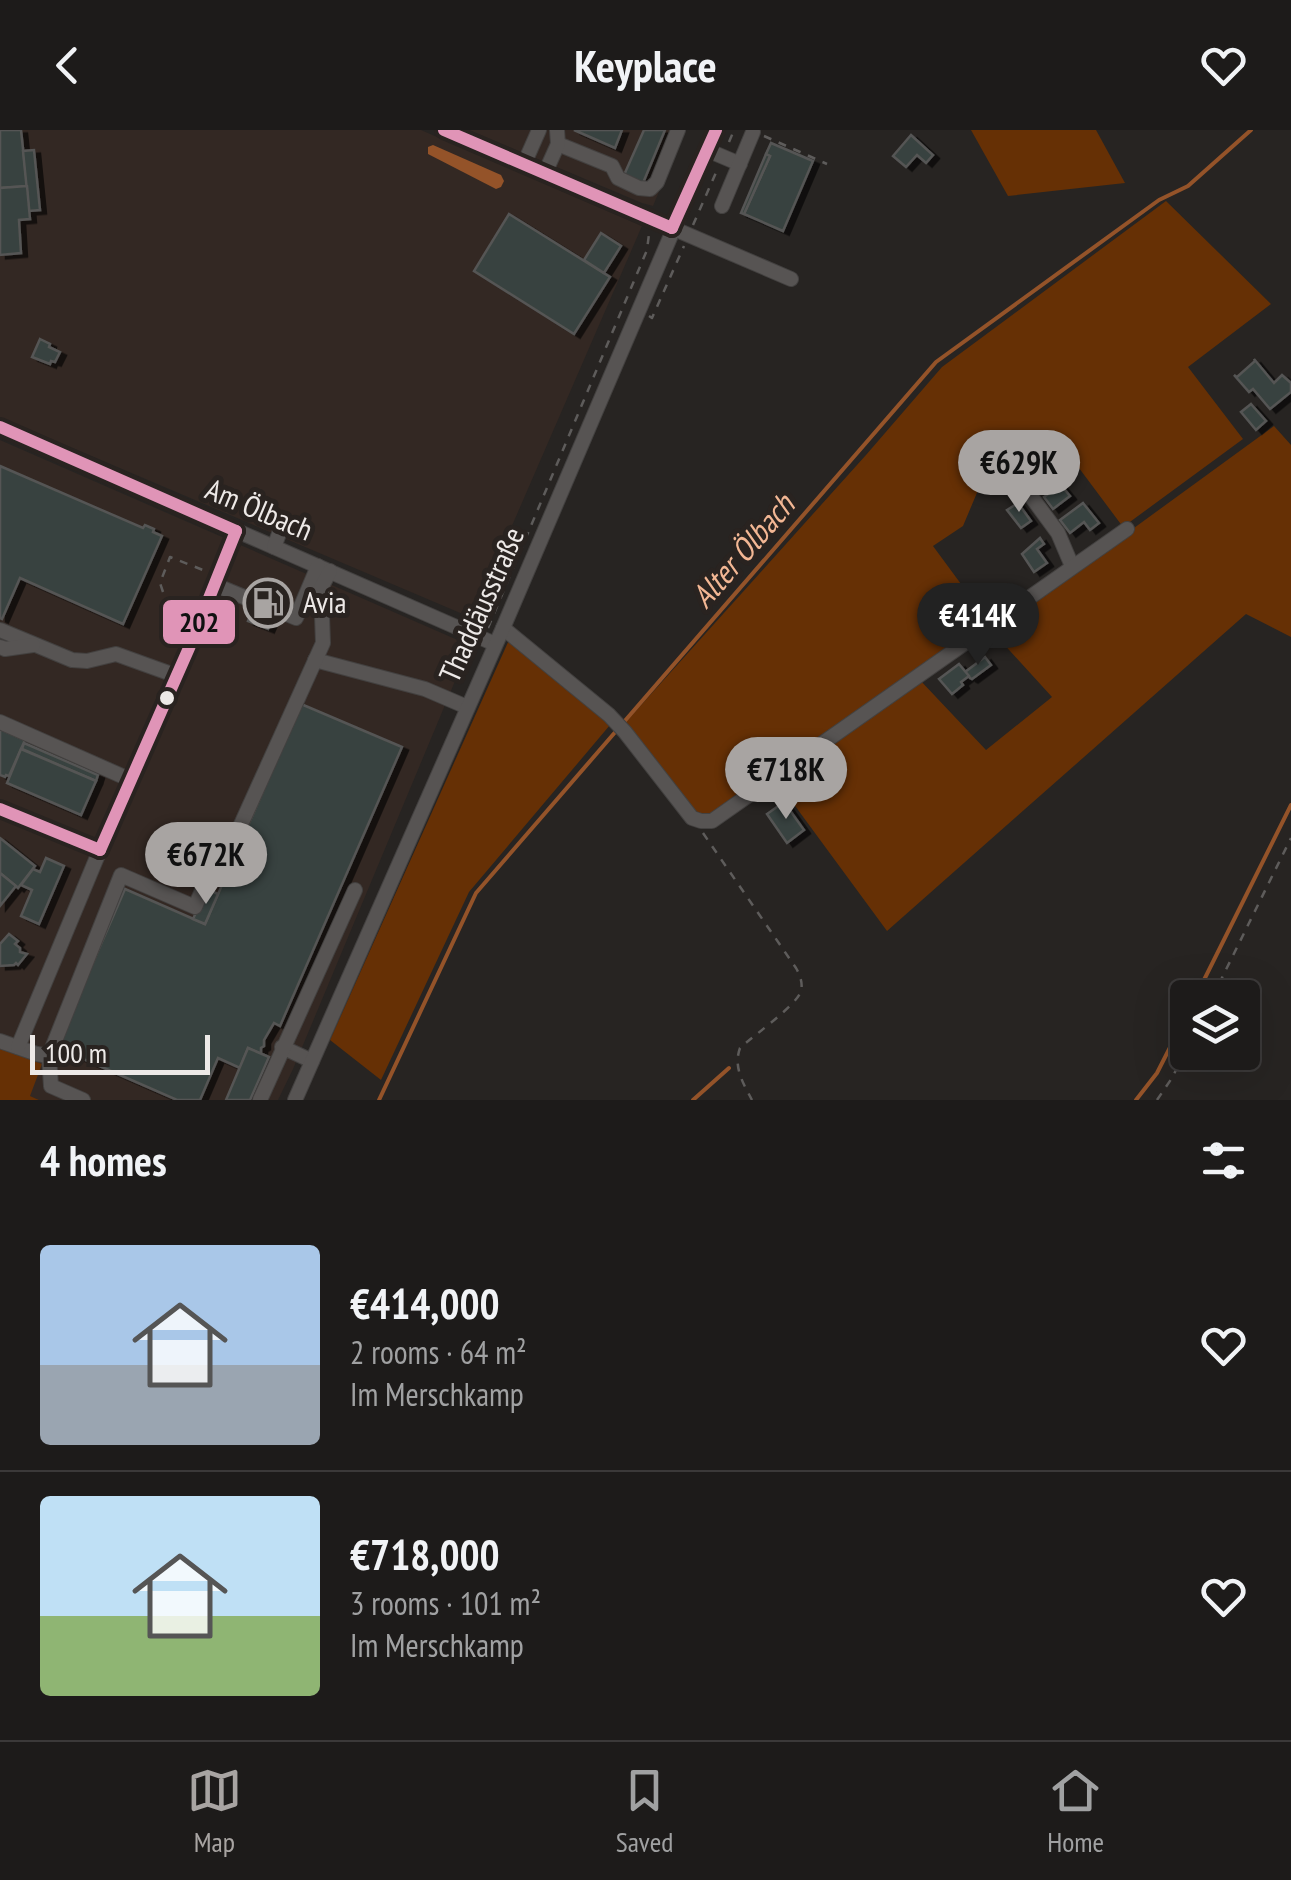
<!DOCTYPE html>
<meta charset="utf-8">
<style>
body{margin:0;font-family:"PT Sans Narrow",sans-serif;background:#252423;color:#f1f3f6;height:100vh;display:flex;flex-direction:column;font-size:38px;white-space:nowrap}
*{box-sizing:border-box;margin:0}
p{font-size:32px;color:#a0a1a2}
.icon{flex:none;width:55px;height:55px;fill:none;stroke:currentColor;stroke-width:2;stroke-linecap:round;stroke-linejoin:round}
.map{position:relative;height:970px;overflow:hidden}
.panel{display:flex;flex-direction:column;background:#1d1b1a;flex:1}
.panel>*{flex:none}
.fabs{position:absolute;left:1170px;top:850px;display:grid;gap:20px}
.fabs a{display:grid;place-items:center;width:90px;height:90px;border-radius:10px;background:#1d1b1a;box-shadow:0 10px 40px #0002,0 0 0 2px #3b3939;font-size:50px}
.scale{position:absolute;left:30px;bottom:25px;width:180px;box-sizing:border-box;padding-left:10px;border:5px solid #ede9e7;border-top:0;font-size:28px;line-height:35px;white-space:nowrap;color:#ede9e7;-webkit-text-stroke:8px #292320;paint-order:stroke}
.price{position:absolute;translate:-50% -85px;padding:0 22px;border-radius:35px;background:#a8a4a2;color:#111;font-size:32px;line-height:65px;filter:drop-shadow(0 2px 5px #0008)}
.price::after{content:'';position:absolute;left:50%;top:60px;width:30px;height:22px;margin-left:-15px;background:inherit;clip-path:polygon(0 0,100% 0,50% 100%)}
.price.on{background:#222;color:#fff}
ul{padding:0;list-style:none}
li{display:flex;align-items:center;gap:30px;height:250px;padding:0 40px}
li+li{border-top:2px solid #3b3939}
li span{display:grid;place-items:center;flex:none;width:280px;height:200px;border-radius:10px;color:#555}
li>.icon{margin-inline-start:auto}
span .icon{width:120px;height:120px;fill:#fffc;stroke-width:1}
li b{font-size:42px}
h2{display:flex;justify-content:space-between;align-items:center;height:120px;padding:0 40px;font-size:42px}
header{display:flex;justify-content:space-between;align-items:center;height:130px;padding:0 40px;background:#1d1b1a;font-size:45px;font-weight:800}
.dock{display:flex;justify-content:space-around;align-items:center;height:140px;border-top:2px solid #3b3939;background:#1d1b1a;font-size:28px;color:#a0a1a2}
.dock a{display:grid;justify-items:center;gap:5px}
.dock .on{color:#a8a4a2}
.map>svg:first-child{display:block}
.built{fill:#332823}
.green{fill:#663005}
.water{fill:#945329}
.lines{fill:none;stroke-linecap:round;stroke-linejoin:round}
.stream{stroke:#945329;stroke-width:4}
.building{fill:#39433f;stroke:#555554;stroke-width:2.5;filter:url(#shadow)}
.minor-casing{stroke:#434140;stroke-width:16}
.path{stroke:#5e5c5b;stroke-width:2.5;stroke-dasharray:8 8;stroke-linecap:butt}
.minor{stroke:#575453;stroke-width:14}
.bus-1-casing{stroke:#292320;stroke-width:20}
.bus-1{stroke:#e094b7;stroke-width:12}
.bus-dot{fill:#ede9e7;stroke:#292320;stroke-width:4}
.labels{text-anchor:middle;stroke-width:10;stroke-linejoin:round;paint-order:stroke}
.street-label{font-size:30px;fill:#ede9e7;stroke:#292320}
.poi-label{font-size:30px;fill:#ede9e7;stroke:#292320;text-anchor:start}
.water-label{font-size:32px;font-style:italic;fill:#f3b794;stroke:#292320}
.line-badge{stroke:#292320;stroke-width:4}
.pale-badge-label{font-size:28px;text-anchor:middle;font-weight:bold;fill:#111}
</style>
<header><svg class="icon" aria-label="back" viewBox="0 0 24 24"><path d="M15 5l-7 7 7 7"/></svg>Keyplace<svg class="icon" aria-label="heart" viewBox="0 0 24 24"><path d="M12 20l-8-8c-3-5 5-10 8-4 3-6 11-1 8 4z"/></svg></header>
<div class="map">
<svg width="1291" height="970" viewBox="0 0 1291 970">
<defs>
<filter id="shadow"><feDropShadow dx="6" dy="3.5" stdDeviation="0" flood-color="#0009"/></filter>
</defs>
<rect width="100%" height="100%" fill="#272422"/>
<g class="built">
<polygon points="0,0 421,0 642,96 472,488 0,287"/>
<polygon points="469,0 685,0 653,76 642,73"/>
<polygon points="0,310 460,511 468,520 293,939 278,970 39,970 29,966 0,918"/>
</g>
<g class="green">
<polygon points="971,0 1096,0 1125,53 1008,66"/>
<polygon points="1166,71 1271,174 1188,237 1243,309 1123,397 1073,330 1073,325 1029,356 1014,335 979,358 963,396 933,416 989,492 711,686 695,684 625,593 866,325 942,237"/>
<polygon points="1274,296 1291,315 1291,507 1246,484 887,801 776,650 919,549 986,620 1052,567 990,499 1031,473"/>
<polygon points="509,510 610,595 469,762 381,950 330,910"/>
<polygon points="0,918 42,934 30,966 39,970 0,970"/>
</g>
<polygon class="water" points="433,15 501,45 504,51 501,57 496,59 428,24 428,17"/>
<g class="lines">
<g class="stream">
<polyline points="623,593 936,232 1159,70 1188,56 1251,0"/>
<polyline points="1195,868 1291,675"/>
<polyline points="379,970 476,763 617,600"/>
<polyline points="693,970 729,938"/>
<polyline points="1136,970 1157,943 1188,882"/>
</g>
</g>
<g class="building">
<polygon points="0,0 21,0 27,56 0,58"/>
<polygon points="574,0 622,0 615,18"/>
<polygon points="644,0 665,0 643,53 624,45"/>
<polygon points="911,5 933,25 926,33 917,25 906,37 893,26"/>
<polygon points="771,13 813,31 783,101 744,84 770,26 766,24"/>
<polygon points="34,20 40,80 29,81 23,21"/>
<polygon points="766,24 770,26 744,84 741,83"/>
<polygon points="27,56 30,89 19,90 21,123 0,125 0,58"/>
<polygon points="509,84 610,147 574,204 474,141"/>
<polygon points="601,103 621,116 604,143 584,130"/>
<polygon points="40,209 50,214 49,217 60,222 55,232 51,231 50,234 32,227"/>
<polygon points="1254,229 1274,253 1282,245 1291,253 1291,262 1270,279 1253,259 1249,262 1234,245 1237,247 1255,231"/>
<polygon points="1251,274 1266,291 1256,300 1241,282"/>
<polygon points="0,336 143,398 145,395 154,399 153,402 162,406 123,494 20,448 2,489 0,488"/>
<polygon points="1061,355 1070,366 1053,379 1044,367"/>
<polygon points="1018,373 1031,391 1021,398 1007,380"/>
<polygon points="1083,373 1099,393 1090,400 1084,392 1070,403 1060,390"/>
<polygon points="1040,408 1044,414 1037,419 1047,433 1034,442 1022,424"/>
<polygon points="264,453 284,462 268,499 248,491"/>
<polygon points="985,527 991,535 972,549 970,548 965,542"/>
<polygon points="959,534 969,546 961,552 963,555 952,564 939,549"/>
<polygon points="301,574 402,617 280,896 274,893 264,910 264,916 261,918 261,924 248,918 240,938 218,928 200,970 177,970 56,917 125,759 205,794"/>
<polygon points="0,599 25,610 9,646 6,645 5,647 0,645"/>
<polygon points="24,613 98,645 96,651 22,619"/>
<polygon points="21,619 96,651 81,685 7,653"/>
<polygon points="784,672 804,700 787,713 767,684"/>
<polygon points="0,708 35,736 18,758 0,743"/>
<polygon points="46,728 64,736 39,794 21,786 32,760 21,755 33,739 40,742"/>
<polygon points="0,743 16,756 0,776"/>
<polygon points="207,759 218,764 205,794 193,789"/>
<polygon points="9,804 18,811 15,814 20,818 20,822 27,824 18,835 16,833 14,835 0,836 0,814"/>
<polygon points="248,918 269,927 250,970 226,970"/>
</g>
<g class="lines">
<g class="minor-casing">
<g id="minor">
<polyline points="444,0 791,149"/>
<polyline points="558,14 612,36 618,48 639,58 650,59 657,52 678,0"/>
<polyline points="707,20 740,34"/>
<polyline points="524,34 539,0"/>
<polyline points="545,43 558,14 557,0"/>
<polyline points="722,76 753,2"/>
<polyline points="0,297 495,514"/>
<polyline points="1030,365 1058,403 1072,436"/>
<polyline points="274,417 280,401"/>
<polyline points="215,455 256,472"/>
<polyline points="277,480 296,488 318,436"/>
<polyline points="503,498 609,585 625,602 692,688 701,691 712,691 1127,399"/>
<polyline points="0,500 72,530 87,531 116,524 177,546"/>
<polyline points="0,517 5,519 33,515"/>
<polyline points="315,530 425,559 467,577"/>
<polyline points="0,592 131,650"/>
<polyline points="0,679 100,720"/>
<polyline points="0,911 37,924 49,926"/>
<polyline points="18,917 100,720 189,518 236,401"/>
<polyline points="282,917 312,931"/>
<polyline points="83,970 51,956 49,926 121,745 195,777 210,741 229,721 323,513 321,458 330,441"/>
<polyline points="260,970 355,760"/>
<polyline points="295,970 503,498 716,0"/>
</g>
</g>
<g class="path">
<polyline points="764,6 827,34"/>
<polyline points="729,12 734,0"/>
<polyline points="693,95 718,38"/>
<polyline points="649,186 652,188 684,116"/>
<polyline points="163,462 160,453 170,427 208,442"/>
<polyline points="488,498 647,120 649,104"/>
<path d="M703 703 796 838C800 845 803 853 801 861 797 875 753 906 740 918 733 937 743 953 752 970"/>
<polyline points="1212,868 1291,708"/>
<polyline points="1157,970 1172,948 1188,916"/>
</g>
<use href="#minor" class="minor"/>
<g class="bus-1-casing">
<g id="bus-1">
<polyline points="444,0 672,98"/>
<polyline points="672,98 716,0"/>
<polyline points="0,297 236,401"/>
<polyline points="0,679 100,720"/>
<polyline points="100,720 189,518 236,401"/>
</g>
</g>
<use href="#bus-1" class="bus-1"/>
</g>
<defs>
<g id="fuel-ring" transform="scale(2.5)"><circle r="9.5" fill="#292320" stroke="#a8a4a2" stroke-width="1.5"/><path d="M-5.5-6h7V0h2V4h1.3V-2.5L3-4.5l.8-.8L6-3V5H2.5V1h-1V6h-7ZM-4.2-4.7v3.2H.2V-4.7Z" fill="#a8a4a2"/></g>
</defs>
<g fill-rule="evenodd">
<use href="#fuel-ring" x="268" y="473"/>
</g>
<circle class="bus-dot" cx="167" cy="568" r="9"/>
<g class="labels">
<g class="street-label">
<text transform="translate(259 380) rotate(23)" y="10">Am Ölbach</text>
<text transform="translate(482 475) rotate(-66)" y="10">Thaddäusstraße</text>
</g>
<g class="poi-label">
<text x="303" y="483">Avia</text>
</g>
<g class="water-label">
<text transform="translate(743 421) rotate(-49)" y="11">Alter Ölbach</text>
</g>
</g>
<rect class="line-badge" x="161" y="468" width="76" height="48" rx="10" fill="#e094b7"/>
<g class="pale-badge-label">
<text x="199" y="502">202</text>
</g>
</svg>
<div class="fabs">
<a><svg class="icon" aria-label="layers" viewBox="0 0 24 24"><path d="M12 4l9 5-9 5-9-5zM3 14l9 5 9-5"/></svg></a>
</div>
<div class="scale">100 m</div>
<b class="price" style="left:1019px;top:385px">€629K</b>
<b class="price on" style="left:978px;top:538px">€414K</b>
<b class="price" style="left:786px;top:692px">€718K</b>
<b class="price" style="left:206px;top:777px">€672K</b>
</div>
<section class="panel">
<h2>4 homes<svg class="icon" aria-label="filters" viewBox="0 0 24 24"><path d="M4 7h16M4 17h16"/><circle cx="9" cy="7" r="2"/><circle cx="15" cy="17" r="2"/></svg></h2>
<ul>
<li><span style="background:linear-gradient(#a9c7e8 60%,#9aa5b1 0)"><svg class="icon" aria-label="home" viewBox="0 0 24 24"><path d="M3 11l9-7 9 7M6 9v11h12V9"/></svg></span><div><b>€414,000</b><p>2 rooms · 64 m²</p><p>Im Merschkamp</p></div><svg class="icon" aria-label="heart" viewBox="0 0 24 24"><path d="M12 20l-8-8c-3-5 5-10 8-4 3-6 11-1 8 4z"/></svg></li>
<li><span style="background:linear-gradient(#bfe0f5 60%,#8fb573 0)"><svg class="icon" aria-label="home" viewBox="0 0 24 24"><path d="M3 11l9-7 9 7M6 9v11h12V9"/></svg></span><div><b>€718,000</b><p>3 rooms · 101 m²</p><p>Im Merschkamp</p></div><svg class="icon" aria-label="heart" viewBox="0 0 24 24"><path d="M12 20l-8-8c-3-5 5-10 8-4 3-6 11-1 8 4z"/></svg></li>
</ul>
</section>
<nav class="dock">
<a class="on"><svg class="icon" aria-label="map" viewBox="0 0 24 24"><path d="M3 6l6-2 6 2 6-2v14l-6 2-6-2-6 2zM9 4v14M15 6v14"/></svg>Map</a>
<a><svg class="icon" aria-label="saved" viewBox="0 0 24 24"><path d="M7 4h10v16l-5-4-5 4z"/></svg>Saved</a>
<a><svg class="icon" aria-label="home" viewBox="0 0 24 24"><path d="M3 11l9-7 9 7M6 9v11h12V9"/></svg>Home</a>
</nav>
